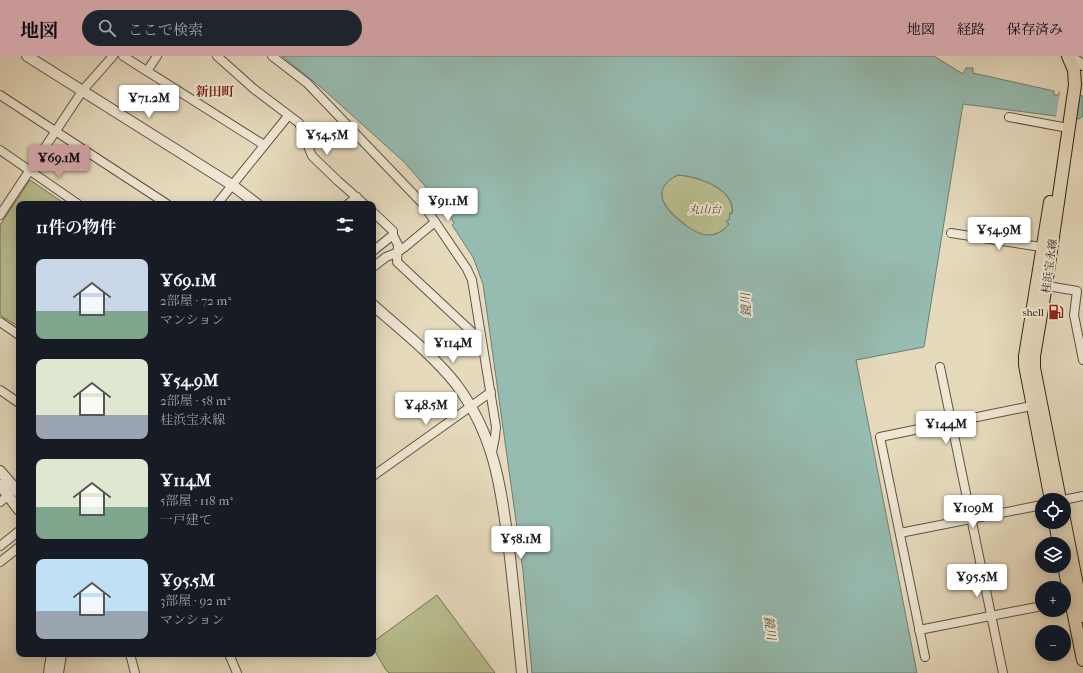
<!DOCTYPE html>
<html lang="ja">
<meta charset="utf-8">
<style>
body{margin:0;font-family:"IM FELL French Canon","Noto Serif JP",serif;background:#20242c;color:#f1f3f6;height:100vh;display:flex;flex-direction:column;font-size:15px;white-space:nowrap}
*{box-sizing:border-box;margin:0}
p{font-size:13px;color:#9ea1a6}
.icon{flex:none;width:22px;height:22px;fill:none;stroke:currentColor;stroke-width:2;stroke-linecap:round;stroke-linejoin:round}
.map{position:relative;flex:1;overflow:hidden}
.side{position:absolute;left:16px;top:145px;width:360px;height:456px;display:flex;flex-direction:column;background:#171b24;border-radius:8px;box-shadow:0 2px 10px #0003}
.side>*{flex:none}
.controls{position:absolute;left:1035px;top:437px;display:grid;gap:8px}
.controls a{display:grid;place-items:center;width:36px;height:36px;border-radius:50%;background:#171b24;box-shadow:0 2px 10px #0003;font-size:20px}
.price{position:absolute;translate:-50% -34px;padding:0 9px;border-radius:4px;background:#fff;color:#222;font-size:13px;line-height:26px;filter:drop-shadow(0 1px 2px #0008)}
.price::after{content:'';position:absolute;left:50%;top:24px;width:12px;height:9px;margin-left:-6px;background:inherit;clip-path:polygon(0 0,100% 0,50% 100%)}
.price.on{background:#c59692;color:#111}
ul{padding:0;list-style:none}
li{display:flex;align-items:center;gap:12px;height:100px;padding:0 20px}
li span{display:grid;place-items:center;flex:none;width:112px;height:80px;border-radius:8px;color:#555}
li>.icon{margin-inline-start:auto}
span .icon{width:48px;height:48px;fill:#fffc;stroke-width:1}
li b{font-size:17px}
h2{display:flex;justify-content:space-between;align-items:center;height:48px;padding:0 20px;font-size:17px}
header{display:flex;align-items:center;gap:24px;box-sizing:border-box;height:56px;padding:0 20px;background:#c59692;color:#111}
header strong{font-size:19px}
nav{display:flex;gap:22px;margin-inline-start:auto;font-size:14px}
.search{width:280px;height:36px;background:#20242c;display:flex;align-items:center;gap:10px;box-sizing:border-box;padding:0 14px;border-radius:22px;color:#9ea1a6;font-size:15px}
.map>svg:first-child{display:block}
.green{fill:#b8be8f;stroke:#747254}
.water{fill:#96bbb0;stroke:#6d7f74;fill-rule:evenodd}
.pier{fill:#e6dabd}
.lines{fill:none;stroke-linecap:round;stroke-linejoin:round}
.minor-casing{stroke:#5e5242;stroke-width:10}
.tertiary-casing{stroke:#5e5242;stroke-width:12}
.primary-casing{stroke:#302519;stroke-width:14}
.minor{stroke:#efe7d4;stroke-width:8}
.tertiary{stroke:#efe7d4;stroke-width:10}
.primary{stroke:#e6dabd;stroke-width:12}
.labels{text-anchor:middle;stroke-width:4;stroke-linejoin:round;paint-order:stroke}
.park-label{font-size:11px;font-style:italic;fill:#524b36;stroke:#efe7d4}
.street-label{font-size:11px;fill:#302519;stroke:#efe7d4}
.poi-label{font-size:11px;fill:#302519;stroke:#efe7d4;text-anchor:end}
.water-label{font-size:12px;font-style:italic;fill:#4a4a3f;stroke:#efe7d4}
.quarter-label{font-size:13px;font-weight:bold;fill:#7a1f14;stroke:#efe7d4}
</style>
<header>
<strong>地図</strong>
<div class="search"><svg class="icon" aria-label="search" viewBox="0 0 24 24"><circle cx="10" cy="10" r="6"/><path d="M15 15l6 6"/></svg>ここで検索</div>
<nav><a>地図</a><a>経路</a><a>保存済み</a></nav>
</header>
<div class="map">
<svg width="1083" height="617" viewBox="0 0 1083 617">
<rect width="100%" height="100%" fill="#e6dabd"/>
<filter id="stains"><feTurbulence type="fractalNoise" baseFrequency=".005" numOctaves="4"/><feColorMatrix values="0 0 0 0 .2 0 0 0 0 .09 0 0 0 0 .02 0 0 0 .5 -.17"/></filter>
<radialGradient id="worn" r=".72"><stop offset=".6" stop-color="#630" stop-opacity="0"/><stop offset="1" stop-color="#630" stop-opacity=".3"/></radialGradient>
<g class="green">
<path d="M678 119C697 120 736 133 732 158L730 157C731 163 729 170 724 173 718 178 711 180 703 179 695 178 688 171 682 166 664 152 649 133 678 119Z"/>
<polygon points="30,124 65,148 19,148 19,271 0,259 0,169"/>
<polygon points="437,539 495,617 389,617 386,614 373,592 373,586"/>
</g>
<path class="water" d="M282 0H934L963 18 966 12H973V17L1054 35V39H1059V36L1083 40V60L1079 63 963 48 924 291 856 304 917 617H532L523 515 483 228 473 201 452 169 454 167 446 154 404 106 324 34ZM678 119C697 120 737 133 732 158L730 157 729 164H727L726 166 729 168C713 188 695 177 680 165 662 151 651 132 678 119Z"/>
<polygon class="pier" points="1060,35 1080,38 1076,63 1056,61"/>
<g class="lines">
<g class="minor-casing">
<g id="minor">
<polyline points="123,0 264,89"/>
<polyline points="217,0 254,33 299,67 312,100 338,125 364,148"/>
<polyline points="272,0 307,27 423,148 467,213 472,224 496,371 495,381 492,396"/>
<polyline points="147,15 157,0"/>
<polyline points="0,39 167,148"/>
<polyline points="1009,61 1068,72"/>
<polyline points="0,94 78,148"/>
<polyline points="217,148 288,60"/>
<polyline points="348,148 357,141"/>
<polyline points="373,156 393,175 393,179 398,189 397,206 473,277 481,279"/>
<polyline points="0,159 83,34 113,0"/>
<polyline points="951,177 1047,192"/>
<polyline points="373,195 393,179"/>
<polyline points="373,211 386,201 396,197 405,191 435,166"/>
<polyline points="1042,229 1077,235 1074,259 1083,304"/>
<polyline points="0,266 19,279"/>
<polyline points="940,311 1003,617"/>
<polyline points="0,334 19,347"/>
<polyline points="373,420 491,336"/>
<polyline points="1063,444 1083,440"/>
<polyline points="0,446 9,439"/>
<polyline points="900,477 1042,449"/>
<polyline points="0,490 19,475"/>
<polyline points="0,506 19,491"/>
<polyline points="919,574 1042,550"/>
<polyline points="130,598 135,617"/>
<polyline points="229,598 237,617"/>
<polyline points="925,601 880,381 1036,349"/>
</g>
</g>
<g class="tertiary-casing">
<g id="tertiary">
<polyline points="27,0 232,129 257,148"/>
<polyline points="1069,0 1083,9"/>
<path d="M373 249C401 274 433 299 456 328 495 380 501 432 509 493 514 535 518 576 522 617"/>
<polyline points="0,415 19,437"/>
<polyline points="0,429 19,454"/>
<polyline points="49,617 52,598"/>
<polyline points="58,617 61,598"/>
</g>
</g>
<g class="primary-casing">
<g id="primary">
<polyline points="1050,146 1025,300 1025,309 1051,444"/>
<polyline points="1060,444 1034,312 1034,300 1046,229 1075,29 1074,14 1068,0"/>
<polyline points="1064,463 1083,560"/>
<polyline points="1055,466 1059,488"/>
<polyline points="1064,510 1083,604"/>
</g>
</g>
<use href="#minor" class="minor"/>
<use href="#tertiary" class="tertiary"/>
<use href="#primary" class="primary"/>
</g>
<defs>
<g id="fuel-bare" transform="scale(1.2)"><path d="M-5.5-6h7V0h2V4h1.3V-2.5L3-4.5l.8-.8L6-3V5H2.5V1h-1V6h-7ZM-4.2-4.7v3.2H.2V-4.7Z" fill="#8f2418" stroke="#efe7d4" stroke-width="2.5" paint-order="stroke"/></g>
</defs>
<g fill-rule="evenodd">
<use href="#fuel-bare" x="1056" y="256"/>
</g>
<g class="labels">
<g class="park-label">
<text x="705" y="157">丸山台</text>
</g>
<g class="street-label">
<text transform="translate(1049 210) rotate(-82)" y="4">桂浜宝永線</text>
</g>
<g class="poi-label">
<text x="1044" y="260">shell</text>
</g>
<g class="water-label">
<text transform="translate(746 249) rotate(-93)" y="4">鏡川</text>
<text transform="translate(770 572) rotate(83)" y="4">鏡川</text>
</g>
<g class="quarter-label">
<text x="215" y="40">新田町</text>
</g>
</g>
<rect width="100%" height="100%" filter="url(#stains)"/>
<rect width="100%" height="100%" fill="url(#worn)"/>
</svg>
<div class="controls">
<a><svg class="icon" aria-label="locate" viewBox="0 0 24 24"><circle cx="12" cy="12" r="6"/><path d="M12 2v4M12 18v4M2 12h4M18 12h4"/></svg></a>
<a><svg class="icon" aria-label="layers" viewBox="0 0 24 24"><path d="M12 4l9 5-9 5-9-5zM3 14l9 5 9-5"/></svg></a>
<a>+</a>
<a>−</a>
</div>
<b class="price" style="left:149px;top:63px">¥71.2M</b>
<b class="price" style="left:327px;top:100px">¥54.5M</b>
<b class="price on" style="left:59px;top:123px">¥69.1M</b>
<b class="price" style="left:448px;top:166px">¥91.1M</b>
<b class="price" style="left:999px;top:195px">¥54.9M</b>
<b class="price" style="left:453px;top:308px">¥114M</b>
<b class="price" style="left:426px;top:370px">¥48.5M</b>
<b class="price" style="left:946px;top:389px">¥144M</b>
<b class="price" style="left:973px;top:473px">¥109M</b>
<b class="price" style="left:521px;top:504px">¥58.1M</b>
<b class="price" style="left:977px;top:542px">¥95.5M</b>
<section class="side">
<h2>11件の物件<svg class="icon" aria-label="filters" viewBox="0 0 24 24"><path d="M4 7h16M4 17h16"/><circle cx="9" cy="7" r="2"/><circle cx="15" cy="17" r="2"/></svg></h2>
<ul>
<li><span style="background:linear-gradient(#c9d6e8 65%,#7fa58c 0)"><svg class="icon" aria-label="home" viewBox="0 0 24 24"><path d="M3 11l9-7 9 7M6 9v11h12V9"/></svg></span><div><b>¥69.1M</b><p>2部屋 · 72 m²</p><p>マンション</p></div></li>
<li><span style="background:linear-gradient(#dfe7d0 70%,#9aa5b1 0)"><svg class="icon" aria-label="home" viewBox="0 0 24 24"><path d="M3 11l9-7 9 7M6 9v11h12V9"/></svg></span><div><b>¥54.9M</b><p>2部屋 · 58 m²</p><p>桂浜宝永線</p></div></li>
<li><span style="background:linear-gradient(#dfe7d0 60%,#7fa58c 0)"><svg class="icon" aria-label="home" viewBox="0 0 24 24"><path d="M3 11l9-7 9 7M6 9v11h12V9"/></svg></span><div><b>¥114M</b><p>5部屋 · 118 m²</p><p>一戸建て</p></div></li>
<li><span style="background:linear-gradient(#bfe0f5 65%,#9aa5b1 0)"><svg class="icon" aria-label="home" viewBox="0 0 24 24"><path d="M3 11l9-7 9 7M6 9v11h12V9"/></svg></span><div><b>¥95.5M</b><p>3部屋 · 92 m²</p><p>マンション</p></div></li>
</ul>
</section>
</div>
